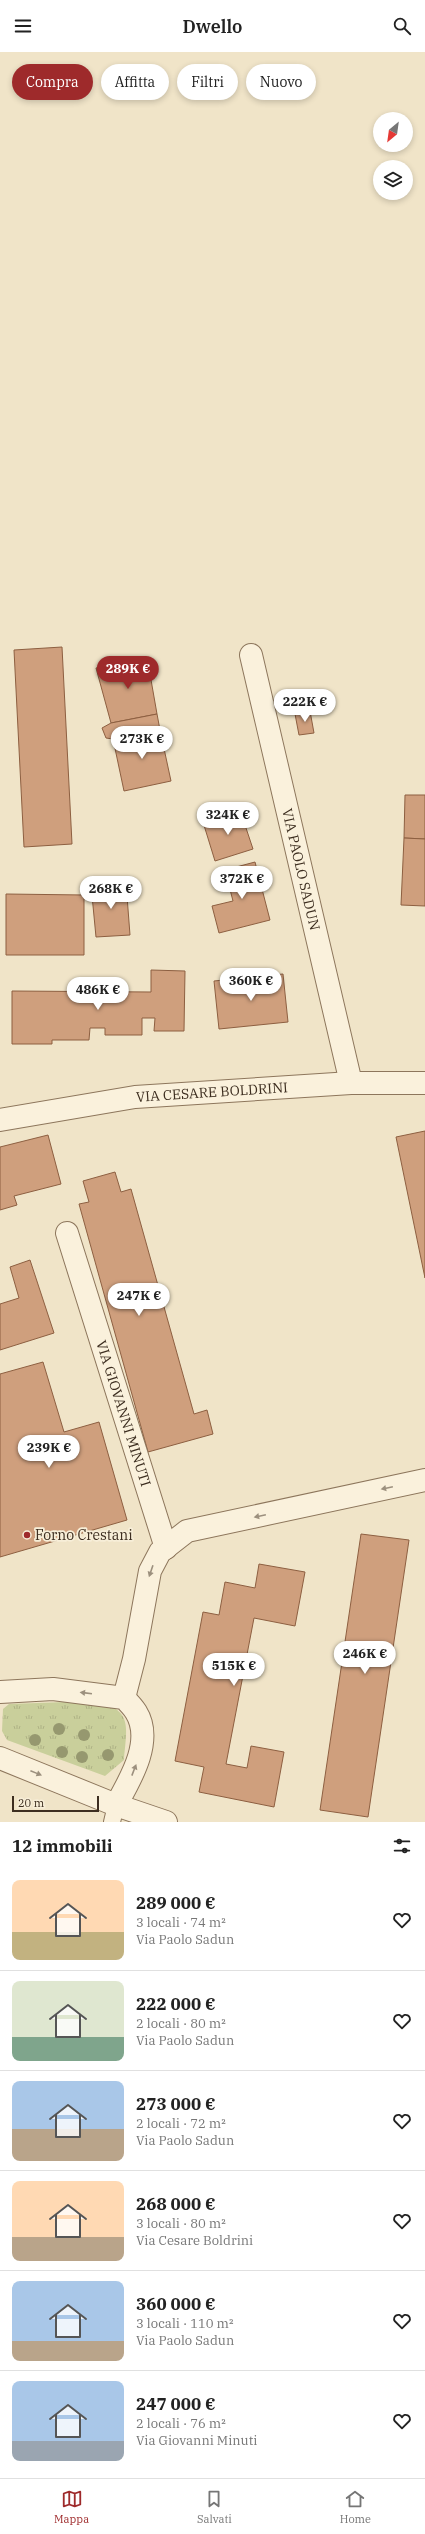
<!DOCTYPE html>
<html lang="it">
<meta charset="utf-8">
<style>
body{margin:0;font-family:"IBM Plex Serif",serif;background:#f6f6f6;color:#222;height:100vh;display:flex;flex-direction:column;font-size:15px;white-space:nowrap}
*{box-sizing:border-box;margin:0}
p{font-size:13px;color:#767676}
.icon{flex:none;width:22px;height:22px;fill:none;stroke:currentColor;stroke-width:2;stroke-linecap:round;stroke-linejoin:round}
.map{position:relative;height:1770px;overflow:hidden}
.panel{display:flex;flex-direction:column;background:#fff;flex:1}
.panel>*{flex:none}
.banner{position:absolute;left:12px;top:12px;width:401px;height:36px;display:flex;gap:8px}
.needle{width:26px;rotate:209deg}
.controls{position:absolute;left:373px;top:60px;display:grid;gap:8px}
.controls a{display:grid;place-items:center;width:40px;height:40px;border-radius:50%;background:#fff;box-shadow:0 2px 6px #0003;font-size:20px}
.scale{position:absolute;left:12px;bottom:10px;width:87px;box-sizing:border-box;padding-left:4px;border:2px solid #3d2e20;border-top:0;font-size:11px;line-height:14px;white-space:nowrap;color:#3d2e20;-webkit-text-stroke:3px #f7eed8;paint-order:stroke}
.price{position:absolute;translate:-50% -34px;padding:0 9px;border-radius:14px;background:#fff;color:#222;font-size:13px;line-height:26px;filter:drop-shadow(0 1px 2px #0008)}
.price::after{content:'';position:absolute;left:50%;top:24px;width:12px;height:9px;margin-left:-6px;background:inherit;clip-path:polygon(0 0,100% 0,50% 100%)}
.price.on{background:#9e2a2b;color:#fff}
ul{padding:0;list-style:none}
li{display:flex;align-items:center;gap:12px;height:100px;padding:0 12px}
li+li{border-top:1px solid #e0e0e0}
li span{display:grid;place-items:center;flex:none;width:112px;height:80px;border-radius:8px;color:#555}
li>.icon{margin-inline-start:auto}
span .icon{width:48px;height:48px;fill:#fffc;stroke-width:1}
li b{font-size:17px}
h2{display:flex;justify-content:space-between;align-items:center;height:48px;padding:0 12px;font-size:17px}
.chip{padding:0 14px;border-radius:18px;background:#fff;box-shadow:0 2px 6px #0003;font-size:14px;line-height:36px}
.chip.on{background:#9e2a2b;color:#fff}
header{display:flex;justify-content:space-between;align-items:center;height:52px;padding:0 12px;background:#fff;font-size:18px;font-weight:600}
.tab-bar{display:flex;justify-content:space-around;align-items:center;height:56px;border-top:1px solid #e0e0e0;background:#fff;font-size:11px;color:#767676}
.tab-bar a{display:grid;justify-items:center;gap:2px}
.tab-bar .on{color:#9e2a2b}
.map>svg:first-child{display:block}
.grass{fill:url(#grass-tufts)}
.building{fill:#cf9f7d;stroke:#8d5f41}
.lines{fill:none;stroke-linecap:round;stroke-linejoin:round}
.lane-casing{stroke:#8d765c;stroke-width:18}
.street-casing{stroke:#8d765c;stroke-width:24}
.lane{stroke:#faf1dc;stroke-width:16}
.street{stroke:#faf1dc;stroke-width:22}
.tree{fill:#96986f}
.oneway{fill:#9c907e}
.poi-dot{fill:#9e2a2b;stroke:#f7eed8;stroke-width:1.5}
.labels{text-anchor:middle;stroke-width:3.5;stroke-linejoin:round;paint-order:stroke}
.street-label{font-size:14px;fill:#3d2e20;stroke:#f7eed8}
.poi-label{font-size:14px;fill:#3d2e20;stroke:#f7eed8;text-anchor:start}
</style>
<header><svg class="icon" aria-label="menu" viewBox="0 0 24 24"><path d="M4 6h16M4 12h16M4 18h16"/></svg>Dwello<svg class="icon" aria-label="search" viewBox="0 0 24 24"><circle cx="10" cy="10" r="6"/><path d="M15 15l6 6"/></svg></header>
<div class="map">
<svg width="425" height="1770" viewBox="0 0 425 1770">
<defs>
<pattern id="grass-tufts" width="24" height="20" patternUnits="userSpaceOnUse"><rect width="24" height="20" fill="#c9cf9b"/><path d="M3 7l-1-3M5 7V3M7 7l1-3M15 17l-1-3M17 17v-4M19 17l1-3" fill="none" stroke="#aeb285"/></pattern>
</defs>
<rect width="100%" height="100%" fill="#f0e4c8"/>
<path class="grass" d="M94 1649C133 1657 127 1674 124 1708L105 1724 7 1688 2 1679 3 1657 9 1652Z"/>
<g class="building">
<polygon points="62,595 72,792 24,795 14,598"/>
<polygon points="147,605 157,662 111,671 96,616"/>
<polygon points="310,659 314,681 299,683 295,662"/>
<polygon points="157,662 160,678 113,687 106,686 102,676 111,671"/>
<polygon points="160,678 171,729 124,739 113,687"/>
<polygon points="405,743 425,743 425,787 404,786"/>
<polygon points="240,758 253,797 215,809 203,770"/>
<polygon points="404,786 425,787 425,854 401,853"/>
<polygon points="255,810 270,868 219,881 212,854 233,849 225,818"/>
<polygon points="126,831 130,883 96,885 91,833"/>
<polygon points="6,842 84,843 84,903 6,903"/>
<polygon points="151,918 185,919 184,979 154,979 155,966 142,966 142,983 105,983 105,976 90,976 89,988 52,988 52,992 12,992 12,939 151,940"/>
<polygon points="283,922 288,970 219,977 214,929"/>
<polygon points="425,1079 425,1226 396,1085"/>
<polygon points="48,1083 61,1132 14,1144 17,1153 0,1158 0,1095"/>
<polygon points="115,1120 121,1140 131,1137 194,1362 207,1358 213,1382 148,1400 79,1152 89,1150 83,1129"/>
<polygon points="30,1208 54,1281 0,1298 0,1252 19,1246 10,1215"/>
<polygon points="43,1310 64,1380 99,1370 127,1468 0,1505 0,1322"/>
<polygon points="361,1482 409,1488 368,1765 320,1758"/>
<polygon points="259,1512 305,1520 295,1574 254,1566 226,1712 247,1716 251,1694 284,1700 274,1755 199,1740 204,1715 175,1709 203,1560 219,1563 225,1530 255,1536"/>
</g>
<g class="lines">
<g class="lane-casing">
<polyline id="lane" points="112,1770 116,1753"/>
</g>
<g class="street-casing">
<g id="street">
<path id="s1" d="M251 603 351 1031"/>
<path id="s2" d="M0 1068 135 1045 351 1031H425"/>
<path id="s3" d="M67 1181 166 1496"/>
<path d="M0 1640 53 1637 124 1646C128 1650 133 1655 136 1660 154 1689 130 1728 116 1753"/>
<polyline points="124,1646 134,1607 150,1519 160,1500 187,1479 425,1428"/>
<polyline points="0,1706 116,1753 166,1770"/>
</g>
</g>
<use href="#lane" class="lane"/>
<use href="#street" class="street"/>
</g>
<g class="tree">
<circle cx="59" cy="1677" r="6"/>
<circle cx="84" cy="1683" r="6"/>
<circle cx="35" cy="1688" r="6"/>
<circle cx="62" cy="1700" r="6"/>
<circle cx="108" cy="1703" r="6"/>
<circle cx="82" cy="1705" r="6"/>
</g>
<defs><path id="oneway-solid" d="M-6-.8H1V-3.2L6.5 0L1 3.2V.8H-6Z"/></defs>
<g class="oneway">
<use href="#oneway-solid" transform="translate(387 1436) rotate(168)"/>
<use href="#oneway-solid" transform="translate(260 1464) rotate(168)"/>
<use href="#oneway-solid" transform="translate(151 1519) rotate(109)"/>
<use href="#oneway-solid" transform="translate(86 1641) rotate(-173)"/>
<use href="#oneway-solid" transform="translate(134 1718) rotate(-69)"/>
<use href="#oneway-solid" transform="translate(36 1721) rotate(22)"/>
</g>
<circle class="poi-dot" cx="27" cy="1483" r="4"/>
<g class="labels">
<g class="street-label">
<text dy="5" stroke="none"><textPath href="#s1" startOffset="220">VIA PAOLO SADUN</textPath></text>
<text dy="5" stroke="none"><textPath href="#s2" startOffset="214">VIA CESARE BOLDRINI</textPath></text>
<text dy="5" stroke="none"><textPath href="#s3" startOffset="189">VIA GIOVANNI MINUTI</textPath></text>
</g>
<g class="poi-label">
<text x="35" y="1488">Forno Crestani</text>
</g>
</g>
</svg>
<div class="controls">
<a><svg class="needle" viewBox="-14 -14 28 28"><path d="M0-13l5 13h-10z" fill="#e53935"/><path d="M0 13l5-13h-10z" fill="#767676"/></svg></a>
<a><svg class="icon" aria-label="layers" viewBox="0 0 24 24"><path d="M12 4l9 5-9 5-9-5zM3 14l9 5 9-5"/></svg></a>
</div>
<div class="scale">20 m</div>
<b class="price on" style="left:128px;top:638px">289K €</b>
<b class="price" style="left:305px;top:671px">222K €</b>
<b class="price" style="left:142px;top:708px">273K €</b>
<b class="price" style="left:228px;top:784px">324K €</b>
<b class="price" style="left:242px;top:848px">372K €</b>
<b class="price" style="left:111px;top:858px">268K €</b>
<b class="price" style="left:251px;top:950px">360K €</b>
<b class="price" style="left:98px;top:959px">486K €</b>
<b class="price" style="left:139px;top:1265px">247K €</b>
<b class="price" style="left:49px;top:1417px">239K €</b>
<b class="price" style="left:365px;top:1623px">246K €</b>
<b class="price" style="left:234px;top:1635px">515K €</b>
<div class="banner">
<a class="chip on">Compra</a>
<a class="chip">Affitta</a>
<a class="chip">Filtri</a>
<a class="chip">Nuovo</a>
</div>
</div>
<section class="panel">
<h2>12 immobili<svg class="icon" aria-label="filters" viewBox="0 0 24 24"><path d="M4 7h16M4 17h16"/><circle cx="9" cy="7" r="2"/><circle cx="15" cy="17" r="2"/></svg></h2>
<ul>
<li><span style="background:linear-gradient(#ffd9b3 65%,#c2b280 0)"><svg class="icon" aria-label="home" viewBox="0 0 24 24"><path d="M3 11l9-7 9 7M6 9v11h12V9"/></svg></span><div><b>289 000 €</b><p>3 locali · 74 m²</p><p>Via Paolo Sadun</p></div><svg class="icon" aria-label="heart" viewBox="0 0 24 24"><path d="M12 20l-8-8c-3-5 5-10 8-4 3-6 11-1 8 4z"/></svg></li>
<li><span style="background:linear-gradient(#dfe7d0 70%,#7fa58c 0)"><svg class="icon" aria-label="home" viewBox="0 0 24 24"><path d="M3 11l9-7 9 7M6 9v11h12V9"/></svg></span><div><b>222 000 €</b><p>2 locali · 80 m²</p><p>Via Paolo Sadun</p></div><svg class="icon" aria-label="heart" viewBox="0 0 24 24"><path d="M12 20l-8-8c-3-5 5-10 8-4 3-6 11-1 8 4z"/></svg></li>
<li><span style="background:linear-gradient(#a9c7e8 60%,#b9a48a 0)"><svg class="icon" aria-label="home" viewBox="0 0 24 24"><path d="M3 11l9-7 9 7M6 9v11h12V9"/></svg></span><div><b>273 000 €</b><p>2 locali · 72 m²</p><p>Via Paolo Sadun</p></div><svg class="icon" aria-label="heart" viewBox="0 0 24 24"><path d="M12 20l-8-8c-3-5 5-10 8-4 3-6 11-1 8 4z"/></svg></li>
<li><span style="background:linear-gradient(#ffd9b3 70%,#b9a48a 0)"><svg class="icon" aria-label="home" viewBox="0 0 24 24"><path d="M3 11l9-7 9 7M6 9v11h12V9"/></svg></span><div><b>268 000 €</b><p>3 locali · 80 m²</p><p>Via Cesare Boldrini</p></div><svg class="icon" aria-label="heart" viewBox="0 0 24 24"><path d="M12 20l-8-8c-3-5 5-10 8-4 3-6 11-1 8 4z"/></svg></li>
<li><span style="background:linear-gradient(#a9c7e8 75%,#b9a48a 0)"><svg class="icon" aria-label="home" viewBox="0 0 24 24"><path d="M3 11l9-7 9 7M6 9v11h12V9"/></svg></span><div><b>360 000 €</b><p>3 locali · 110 m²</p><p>Via Paolo Sadun</p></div><svg class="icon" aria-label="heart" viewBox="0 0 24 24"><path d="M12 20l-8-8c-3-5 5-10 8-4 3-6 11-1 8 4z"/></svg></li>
<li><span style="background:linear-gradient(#a9c7e8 75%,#9aa5b1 0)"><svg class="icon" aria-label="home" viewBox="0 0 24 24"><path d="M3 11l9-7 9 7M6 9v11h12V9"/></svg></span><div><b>247 000 €</b><p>2 locali · 76 m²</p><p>Via Giovanni Minuti</p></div><svg class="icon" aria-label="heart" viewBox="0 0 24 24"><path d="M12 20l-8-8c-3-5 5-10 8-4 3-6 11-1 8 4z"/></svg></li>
</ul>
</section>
<nav class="tab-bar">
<a class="on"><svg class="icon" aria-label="map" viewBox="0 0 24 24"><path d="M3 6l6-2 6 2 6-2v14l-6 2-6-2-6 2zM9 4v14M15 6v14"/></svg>Mappa</a>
<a><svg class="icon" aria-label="saved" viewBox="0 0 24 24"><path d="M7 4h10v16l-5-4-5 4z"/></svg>Salvati</a>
<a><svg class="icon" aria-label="home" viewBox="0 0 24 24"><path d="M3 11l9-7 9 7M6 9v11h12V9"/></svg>Home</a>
</nav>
